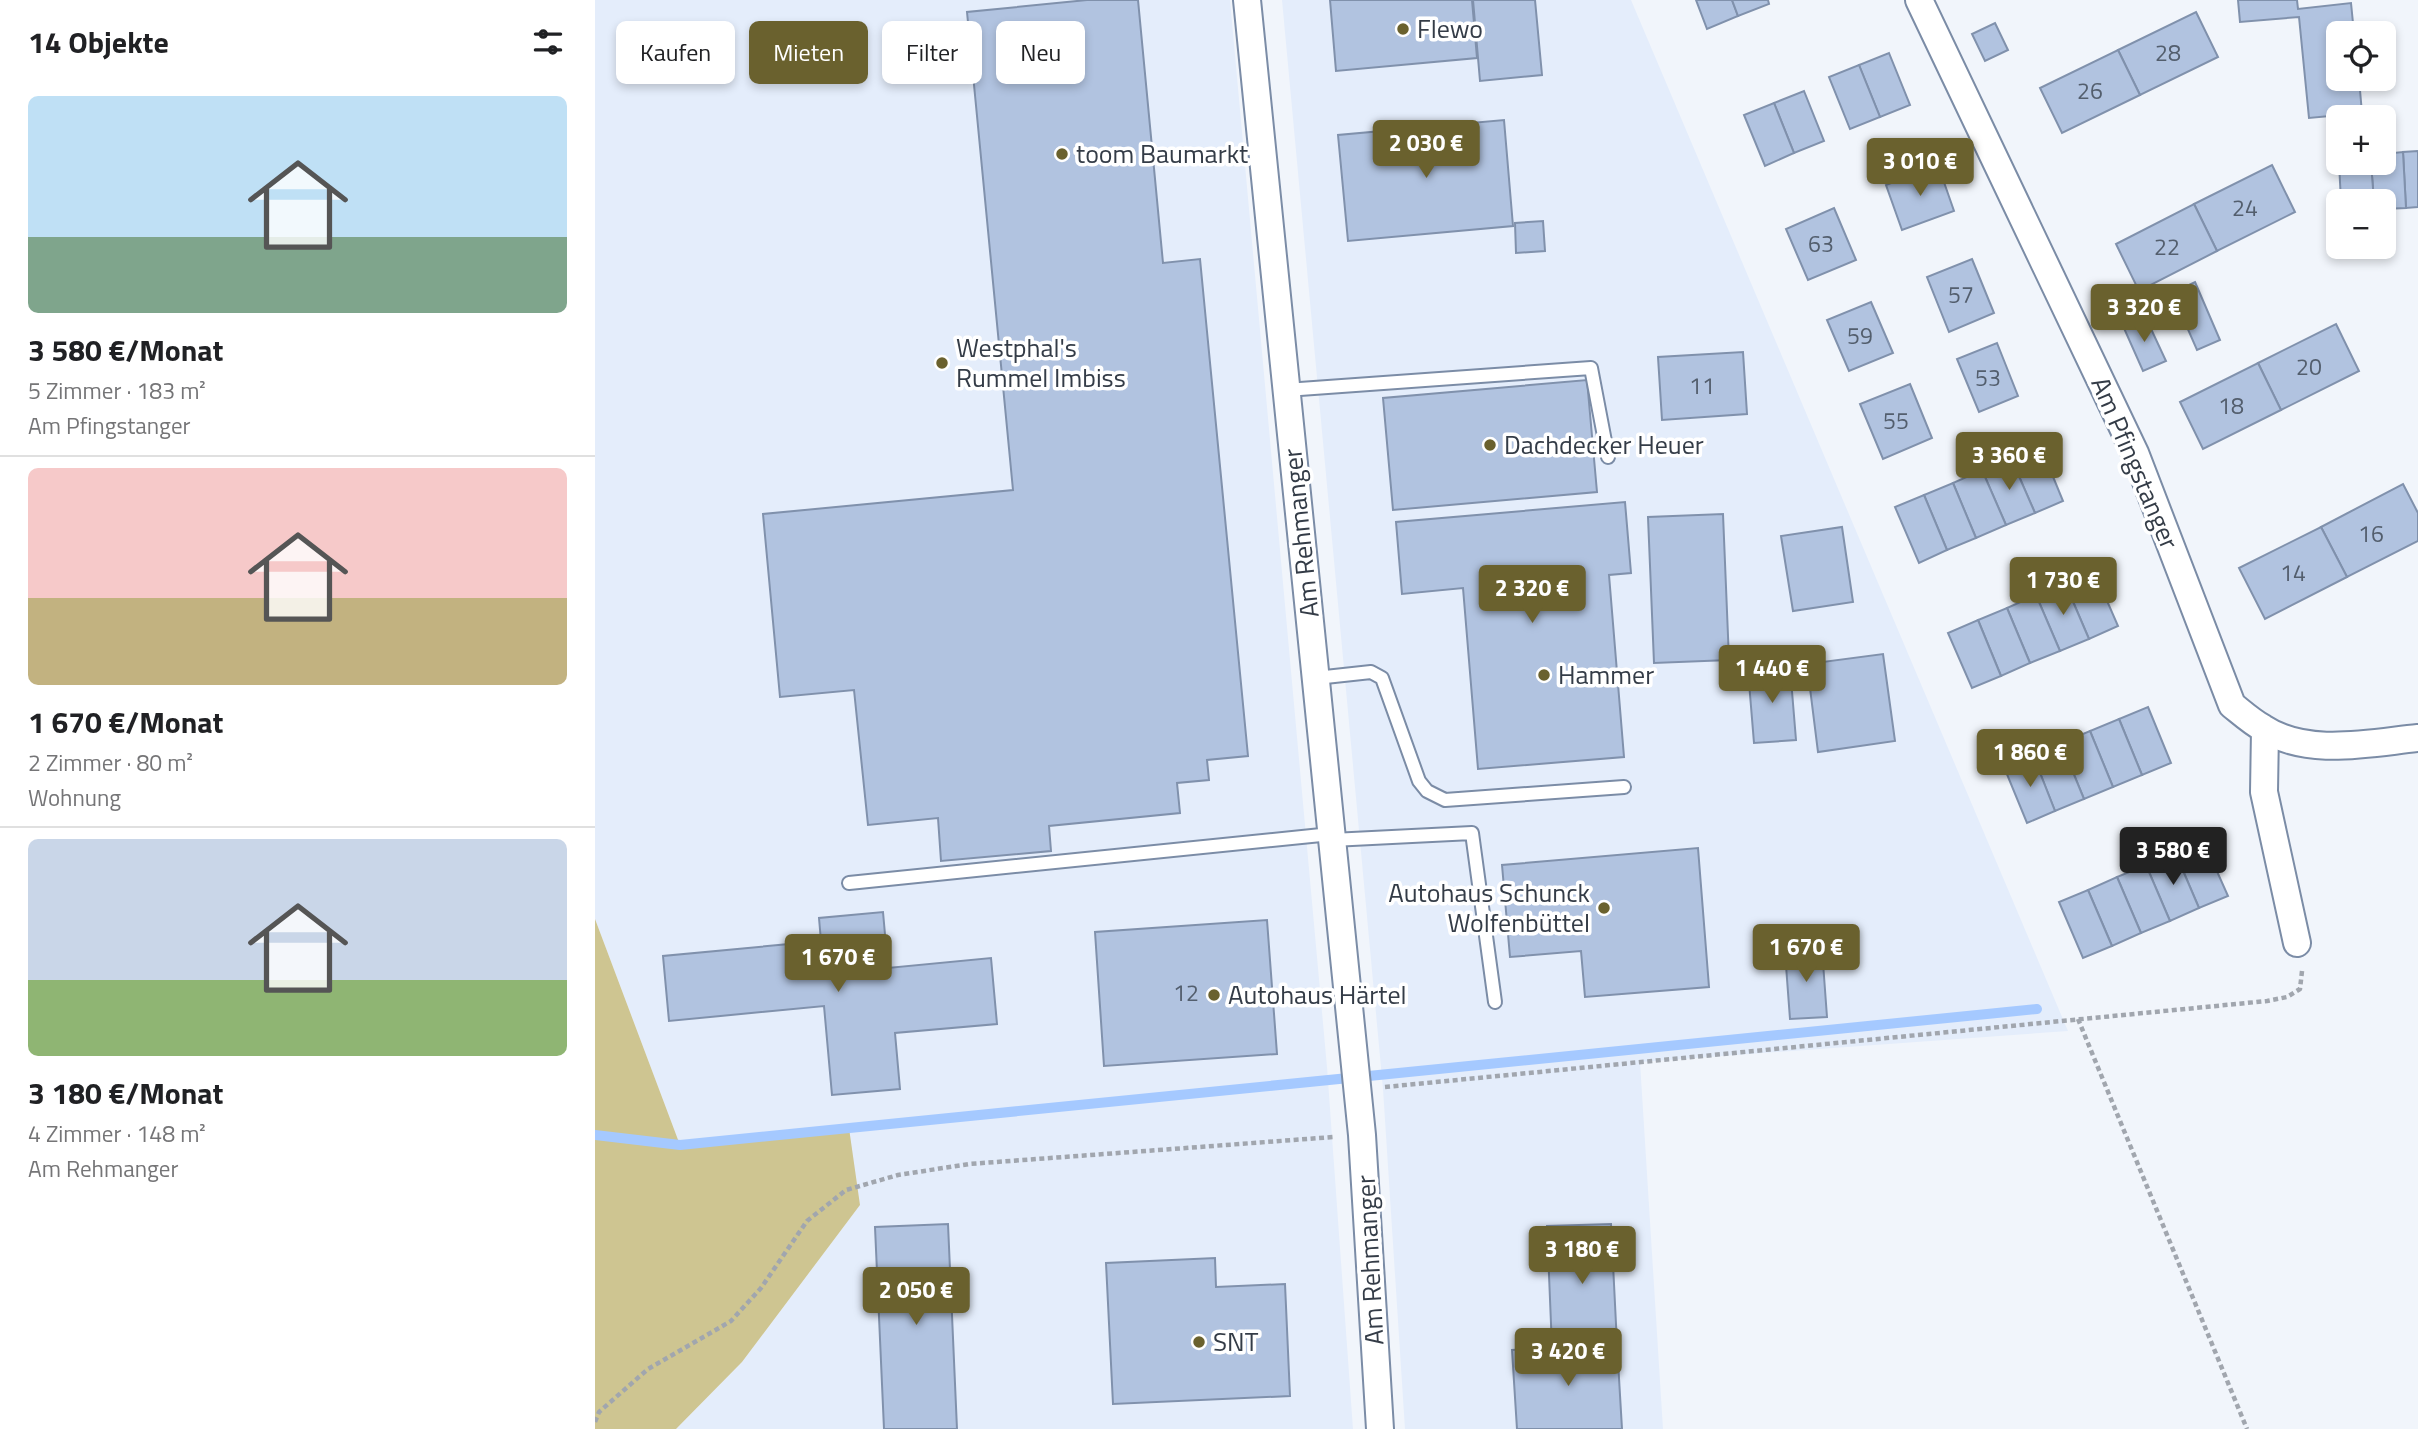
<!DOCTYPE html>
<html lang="de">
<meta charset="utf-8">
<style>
body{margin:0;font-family:"Titillium Web",sans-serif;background:#f6f6f6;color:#202124;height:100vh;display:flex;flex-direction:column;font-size:26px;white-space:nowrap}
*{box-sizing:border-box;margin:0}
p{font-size:23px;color:#757577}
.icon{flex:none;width:38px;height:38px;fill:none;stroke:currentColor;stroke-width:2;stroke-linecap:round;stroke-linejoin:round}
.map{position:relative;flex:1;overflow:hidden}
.panel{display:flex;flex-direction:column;background:#fff;width:595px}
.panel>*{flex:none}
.banner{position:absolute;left:21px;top:21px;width:665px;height:63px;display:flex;gap:14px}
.fabs{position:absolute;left:1731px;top:21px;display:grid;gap:14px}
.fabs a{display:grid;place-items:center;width:70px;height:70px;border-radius:10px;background:#fff;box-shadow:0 4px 10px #0003;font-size:35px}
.price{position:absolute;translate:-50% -60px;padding:0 16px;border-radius:7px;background:#6a612e;color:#fff;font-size:23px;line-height:46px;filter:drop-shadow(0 2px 4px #0008)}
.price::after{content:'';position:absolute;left:50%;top:42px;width:21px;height:16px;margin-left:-10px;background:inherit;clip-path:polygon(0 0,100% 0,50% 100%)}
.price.active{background:#222;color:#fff}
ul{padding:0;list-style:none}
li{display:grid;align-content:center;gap:14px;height:371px;padding:0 28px}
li+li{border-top:2px solid #e0e0e0}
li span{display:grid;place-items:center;height:217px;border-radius:10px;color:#555}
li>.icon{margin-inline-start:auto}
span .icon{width:126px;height:126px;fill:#fffc;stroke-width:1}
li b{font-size:30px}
h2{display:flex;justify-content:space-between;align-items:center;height:84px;padding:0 28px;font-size:30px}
.tag{padding:0 24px;border-radius:10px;background:#fff;box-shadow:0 4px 10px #0003;font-size:24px;line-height:63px}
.tag.active{background:#6a612e;color:#fff}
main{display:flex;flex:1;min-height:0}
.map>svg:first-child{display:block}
.built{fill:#e4edfb}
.green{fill:#cec591}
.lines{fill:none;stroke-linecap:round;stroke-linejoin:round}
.stream{stroke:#a5c9ff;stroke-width:10}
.building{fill:#b1c3e0;stroke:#8091ac;stroke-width:2}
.lane-casing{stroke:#7b8ca6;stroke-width:16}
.street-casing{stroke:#7b8ca6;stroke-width:30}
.path{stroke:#a1a6ae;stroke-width:4.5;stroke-dasharray:5 3.5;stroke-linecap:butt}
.lane{stroke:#fff;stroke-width:12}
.street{stroke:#fff;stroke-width:26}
.poi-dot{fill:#6a612e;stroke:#fff;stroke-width:2.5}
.labels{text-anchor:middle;stroke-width:7;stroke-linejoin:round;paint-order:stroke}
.number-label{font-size:23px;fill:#535e6d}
.poi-label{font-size:26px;fill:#343c47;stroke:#fff;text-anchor:start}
.street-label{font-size:26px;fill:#343c47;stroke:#fff}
</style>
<main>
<section class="panel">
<h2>14 Objekte<svg class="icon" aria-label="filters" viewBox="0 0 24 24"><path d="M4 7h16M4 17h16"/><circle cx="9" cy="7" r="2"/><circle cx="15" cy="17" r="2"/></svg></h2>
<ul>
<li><span style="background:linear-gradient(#bfe0f5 65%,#7fa58c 0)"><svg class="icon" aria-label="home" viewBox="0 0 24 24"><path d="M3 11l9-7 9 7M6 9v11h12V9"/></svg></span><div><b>3 580 €/Monat</b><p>5 Zimmer · 183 m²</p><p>Am Pfingstanger</p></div></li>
<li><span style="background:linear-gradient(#f6c9c9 60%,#c2b280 0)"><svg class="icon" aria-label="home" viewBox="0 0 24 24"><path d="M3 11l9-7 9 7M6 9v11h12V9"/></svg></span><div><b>1 670 €/Monat</b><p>2 Zimmer · 80 m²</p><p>Wohnung</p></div></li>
<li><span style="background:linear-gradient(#c9d6e8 65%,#8fb573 0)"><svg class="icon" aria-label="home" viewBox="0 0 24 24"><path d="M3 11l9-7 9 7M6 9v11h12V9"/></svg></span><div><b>3 180 €/Monat</b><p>4 Zimmer · 148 m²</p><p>Am Rehmanger</p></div></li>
</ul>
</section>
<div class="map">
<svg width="1823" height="1429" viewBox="0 0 1823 1429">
<rect width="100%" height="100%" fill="#f1f5fb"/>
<g class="built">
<polygon points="0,0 635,0 732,1067 758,1429 81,1429 147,1362 265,1205 253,1128 85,1145 0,919"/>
<polygon points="687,0 1036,0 1473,1031 1045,1062 1068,1429 810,1429 788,1089"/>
</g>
<polygon class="green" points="0,919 85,1145 254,1128 265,1205 147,1362 81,1429 0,1429"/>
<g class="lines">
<polyline class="stream" points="0,1135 85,1145 1442,1009"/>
</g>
<g class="building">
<polygon points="492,0 543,0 568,263 605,259 653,756 612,760 614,780 582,783 585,813 454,826 456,851 346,861 343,818 273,825 259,690 185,697 168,514 418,490 372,12"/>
<polygon points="735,0 877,0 882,58 741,71"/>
<polygon points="878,0 940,0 947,75 885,81"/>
<polygon points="1101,0 1137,0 1143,16 1112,29"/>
<polygon points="1137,0 1173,0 1174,4 1143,16"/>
<polygon points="1643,0 1702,0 1703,9 1756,3 1759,33 1743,33 1743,79 1764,79 1767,113 1714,118 1704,17 1645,22"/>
<polygon points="1601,12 1623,57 1545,95 1523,50"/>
<polygon points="1400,23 1413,50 1390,61 1377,34"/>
<polygon points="1523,50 1545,95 1467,133 1445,88"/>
<polygon points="1294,53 1315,105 1285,117 1264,65"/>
<polygon points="1264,65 1285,117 1255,129 1234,77"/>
<polygon points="1209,91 1229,141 1199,153 1179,103"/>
<polygon points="1179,103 1199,153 1170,166 1149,115"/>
<polygon points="909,120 918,226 753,241 743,135"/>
<polygon points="1823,151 1823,207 1811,208 1808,152"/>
<polygon points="1808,152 1811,208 1788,209 1788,201 1779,201 1776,163 1788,163 1788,154"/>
<polygon points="1744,163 1776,163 1779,201 1746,201"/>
<polygon points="1343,165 1359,211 1307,230 1291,185"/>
<polygon points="1677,165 1700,212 1622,251 1599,204"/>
<polygon points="1599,204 1622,251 1544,291 1521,244"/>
<polygon points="1239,208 1261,260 1213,280 1191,229"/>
<polygon points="948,221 950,251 921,253 920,223"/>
<polygon points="1377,259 1399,313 1354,332 1332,277"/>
<polygon points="1600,282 1625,340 1602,350 1577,293"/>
<polygon points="1276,302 1298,353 1254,371 1232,320"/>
<polygon points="1550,316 1571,361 1548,371 1528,326"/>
<polygon points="1741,324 1764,371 1686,410 1663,363"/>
<polygon points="1402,343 1423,396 1384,412 1362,359"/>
<polygon points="1148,352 1152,414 1067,420 1063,357"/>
<polygon points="1663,363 1686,410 1608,449 1585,402"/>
<polygon points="992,380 1002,492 798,510 788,398"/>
<polygon points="1315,384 1337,438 1288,459 1265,404"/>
<polygon points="1445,445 1468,501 1440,513 1416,458"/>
<polygon points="1416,458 1440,513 1411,525 1387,470"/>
<polygon points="1387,470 1411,525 1381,538 1358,483"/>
<polygon points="1358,483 1381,538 1352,550 1329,495"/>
<polygon points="1808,484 1823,513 1823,541 1752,577 1726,527"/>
<polygon points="1329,495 1352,550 1324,563 1300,507"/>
<polygon points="1030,502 1036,573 1014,575 1029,757 883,769 868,588 807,594 801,522"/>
<polygon points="1128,514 1134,660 1059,663 1053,517"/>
<polygon points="1247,527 1258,602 1198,611 1186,536"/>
<polygon points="1726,527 1752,577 1670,619 1644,568"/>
<polygon points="1499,571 1523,626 1494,639 1470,583"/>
<polygon points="1470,583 1494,639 1465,651 1441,595"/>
<polygon points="1441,595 1465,651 1435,663 1412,608"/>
<polygon points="1412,608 1435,663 1406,676 1383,620"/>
<polygon points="1383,620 1406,676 1377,688 1353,633"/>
<polygon points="1288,654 1300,741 1223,752 1212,664"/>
<polygon points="1195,667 1201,740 1159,743 1153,670"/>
<polygon points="1553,707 1576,763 1547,775 1524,719"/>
<polygon points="1524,719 1547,775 1518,787 1495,731"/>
<polygon points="1495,731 1518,787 1489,799 1466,743"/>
<polygon points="1466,743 1489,799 1460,811 1438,755"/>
<polygon points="1438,755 1460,811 1432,823 1409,767"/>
<polygon points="1608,840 1633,896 1604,908 1580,852"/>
<polygon points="1103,848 1114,987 990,997 986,951 915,957 907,865"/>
<polygon points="1580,852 1604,908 1575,921 1551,865"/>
<polygon points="1551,865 1575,921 1546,933 1522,877"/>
<polygon points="1522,877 1546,933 1517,946 1493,890"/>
<polygon points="1493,890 1517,946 1488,958 1464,902"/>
<polygon points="288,912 293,968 396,958 402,1024 300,1033 305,1089 237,1095 229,1006 74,1021 68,956 226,941 224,918"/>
<polygon points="672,920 682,1054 509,1066 500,932"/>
<polygon points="1227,949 1232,1017 1195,1019 1190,952"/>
<polygon points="353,1224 362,1429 289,1429 280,1227"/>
<polygon points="1016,1224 1022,1344 957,1348 952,1226"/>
<polygon points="620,1258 621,1287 690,1284 695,1396 518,1404 511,1263"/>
<polygon points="1022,1344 1027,1429 922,1429 917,1350"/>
</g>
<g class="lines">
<g class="lane-casing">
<g id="lane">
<polyline points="691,390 996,368 1013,457"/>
<polyline points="721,678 776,672 787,678 824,781 832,791 850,800 1029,787"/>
<polyline points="737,840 877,833 900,1002"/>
<polyline points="254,883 736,834"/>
</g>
</g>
<g class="street-casing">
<g id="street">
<polyline points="652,0 767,1135 785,1429"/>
<path d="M1324 0 1540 453 1637 705C1647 713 1657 722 1668 728 1712 757 1774 743 1823 738"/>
<polyline points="1670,730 1669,792 1702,943"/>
</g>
</g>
<g class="path">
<polyline points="1483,1019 1652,1429"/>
<polyline points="790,1087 1672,1001 1692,997 1705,989 1707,971"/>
<polyline points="0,1422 4,1412 53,1369 136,1321 166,1288 212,1221 251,1190 303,1175 374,1164 739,1137"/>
</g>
<use href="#lane" class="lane"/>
<use href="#street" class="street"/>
</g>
<g class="poi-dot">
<circle cx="808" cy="29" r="7"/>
<circle cx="467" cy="154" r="7"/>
<circle cx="347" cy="363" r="7"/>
<circle cx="895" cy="445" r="7"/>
<circle cx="949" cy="675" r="7"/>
<circle cx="1009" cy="908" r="7"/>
<circle cx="619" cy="995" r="7"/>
<circle cx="604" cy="1342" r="7"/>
</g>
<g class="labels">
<g class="number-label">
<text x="1573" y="61">28</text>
<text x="1495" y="99">26</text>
<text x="1650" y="216">24</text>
<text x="1226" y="252">63</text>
<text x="1572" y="255">22</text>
<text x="1366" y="303">57</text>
<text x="1265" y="344">59</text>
<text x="1714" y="375">20</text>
<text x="1393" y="386">53</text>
<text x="1107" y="394">11</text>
<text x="1636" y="414">18</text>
<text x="1301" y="429">55</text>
<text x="1776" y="542">16</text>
<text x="1698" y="581">14</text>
<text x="591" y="1001">12</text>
</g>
<g class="poi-label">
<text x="822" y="38">Flewo</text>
<text x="481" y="163">toom Baumarkt</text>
<text x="361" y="357">Westphal's<tspan x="361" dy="30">Rummel Imbiss</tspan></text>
<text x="909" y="454">Dachdecker Heuer</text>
<text x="963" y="684">Hammer</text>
<text x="995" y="902" text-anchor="end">Autohaus Schunck<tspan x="995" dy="30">Wolfenbüttel</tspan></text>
<text x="633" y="1004">Autohaus Härtel</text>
<text x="618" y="1351">SNT</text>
</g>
<g class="street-label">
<text transform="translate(1540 463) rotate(67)" y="9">Am Pfingstanger</text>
<text transform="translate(706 533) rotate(-96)" y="9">Am Rehmanger</text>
<text transform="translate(775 1260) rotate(-93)" y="9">Am Rehmanger</text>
</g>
</g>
</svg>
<div class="fabs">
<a><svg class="icon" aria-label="locate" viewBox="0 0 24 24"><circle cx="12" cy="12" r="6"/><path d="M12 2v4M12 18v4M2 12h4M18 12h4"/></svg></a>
<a>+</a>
<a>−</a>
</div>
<b class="price" style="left:831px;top:180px">2 030 €</b>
<b class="price" style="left:1325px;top:198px">3 010 €</b>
<b class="price" style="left:1549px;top:344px">3 320 €</b>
<b class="price" style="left:1414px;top:492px">3 360 €</b>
<b class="price" style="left:1468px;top:617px">1 730 €</b>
<b class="price" style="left:937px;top:625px">2 320 €</b>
<b class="price" style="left:1177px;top:705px">1 440 €</b>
<b class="price" style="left:1435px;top:789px">1 860 €</b>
<b class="price active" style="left:1578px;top:887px">3 580 €</b>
<b class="price" style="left:1211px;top:984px">1 670 €</b>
<b class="price" style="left:243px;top:994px">1 670 €</b>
<b class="price" style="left:987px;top:1286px">3 180 €</b>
<b class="price" style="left:321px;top:1327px">2 050 €</b>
<b class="price" style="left:973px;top:1388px">3 420 €</b>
<div class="banner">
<a class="tag">Kaufen</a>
<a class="tag active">Mieten</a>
<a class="tag">Filter</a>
<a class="tag">Neu</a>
</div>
</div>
</main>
